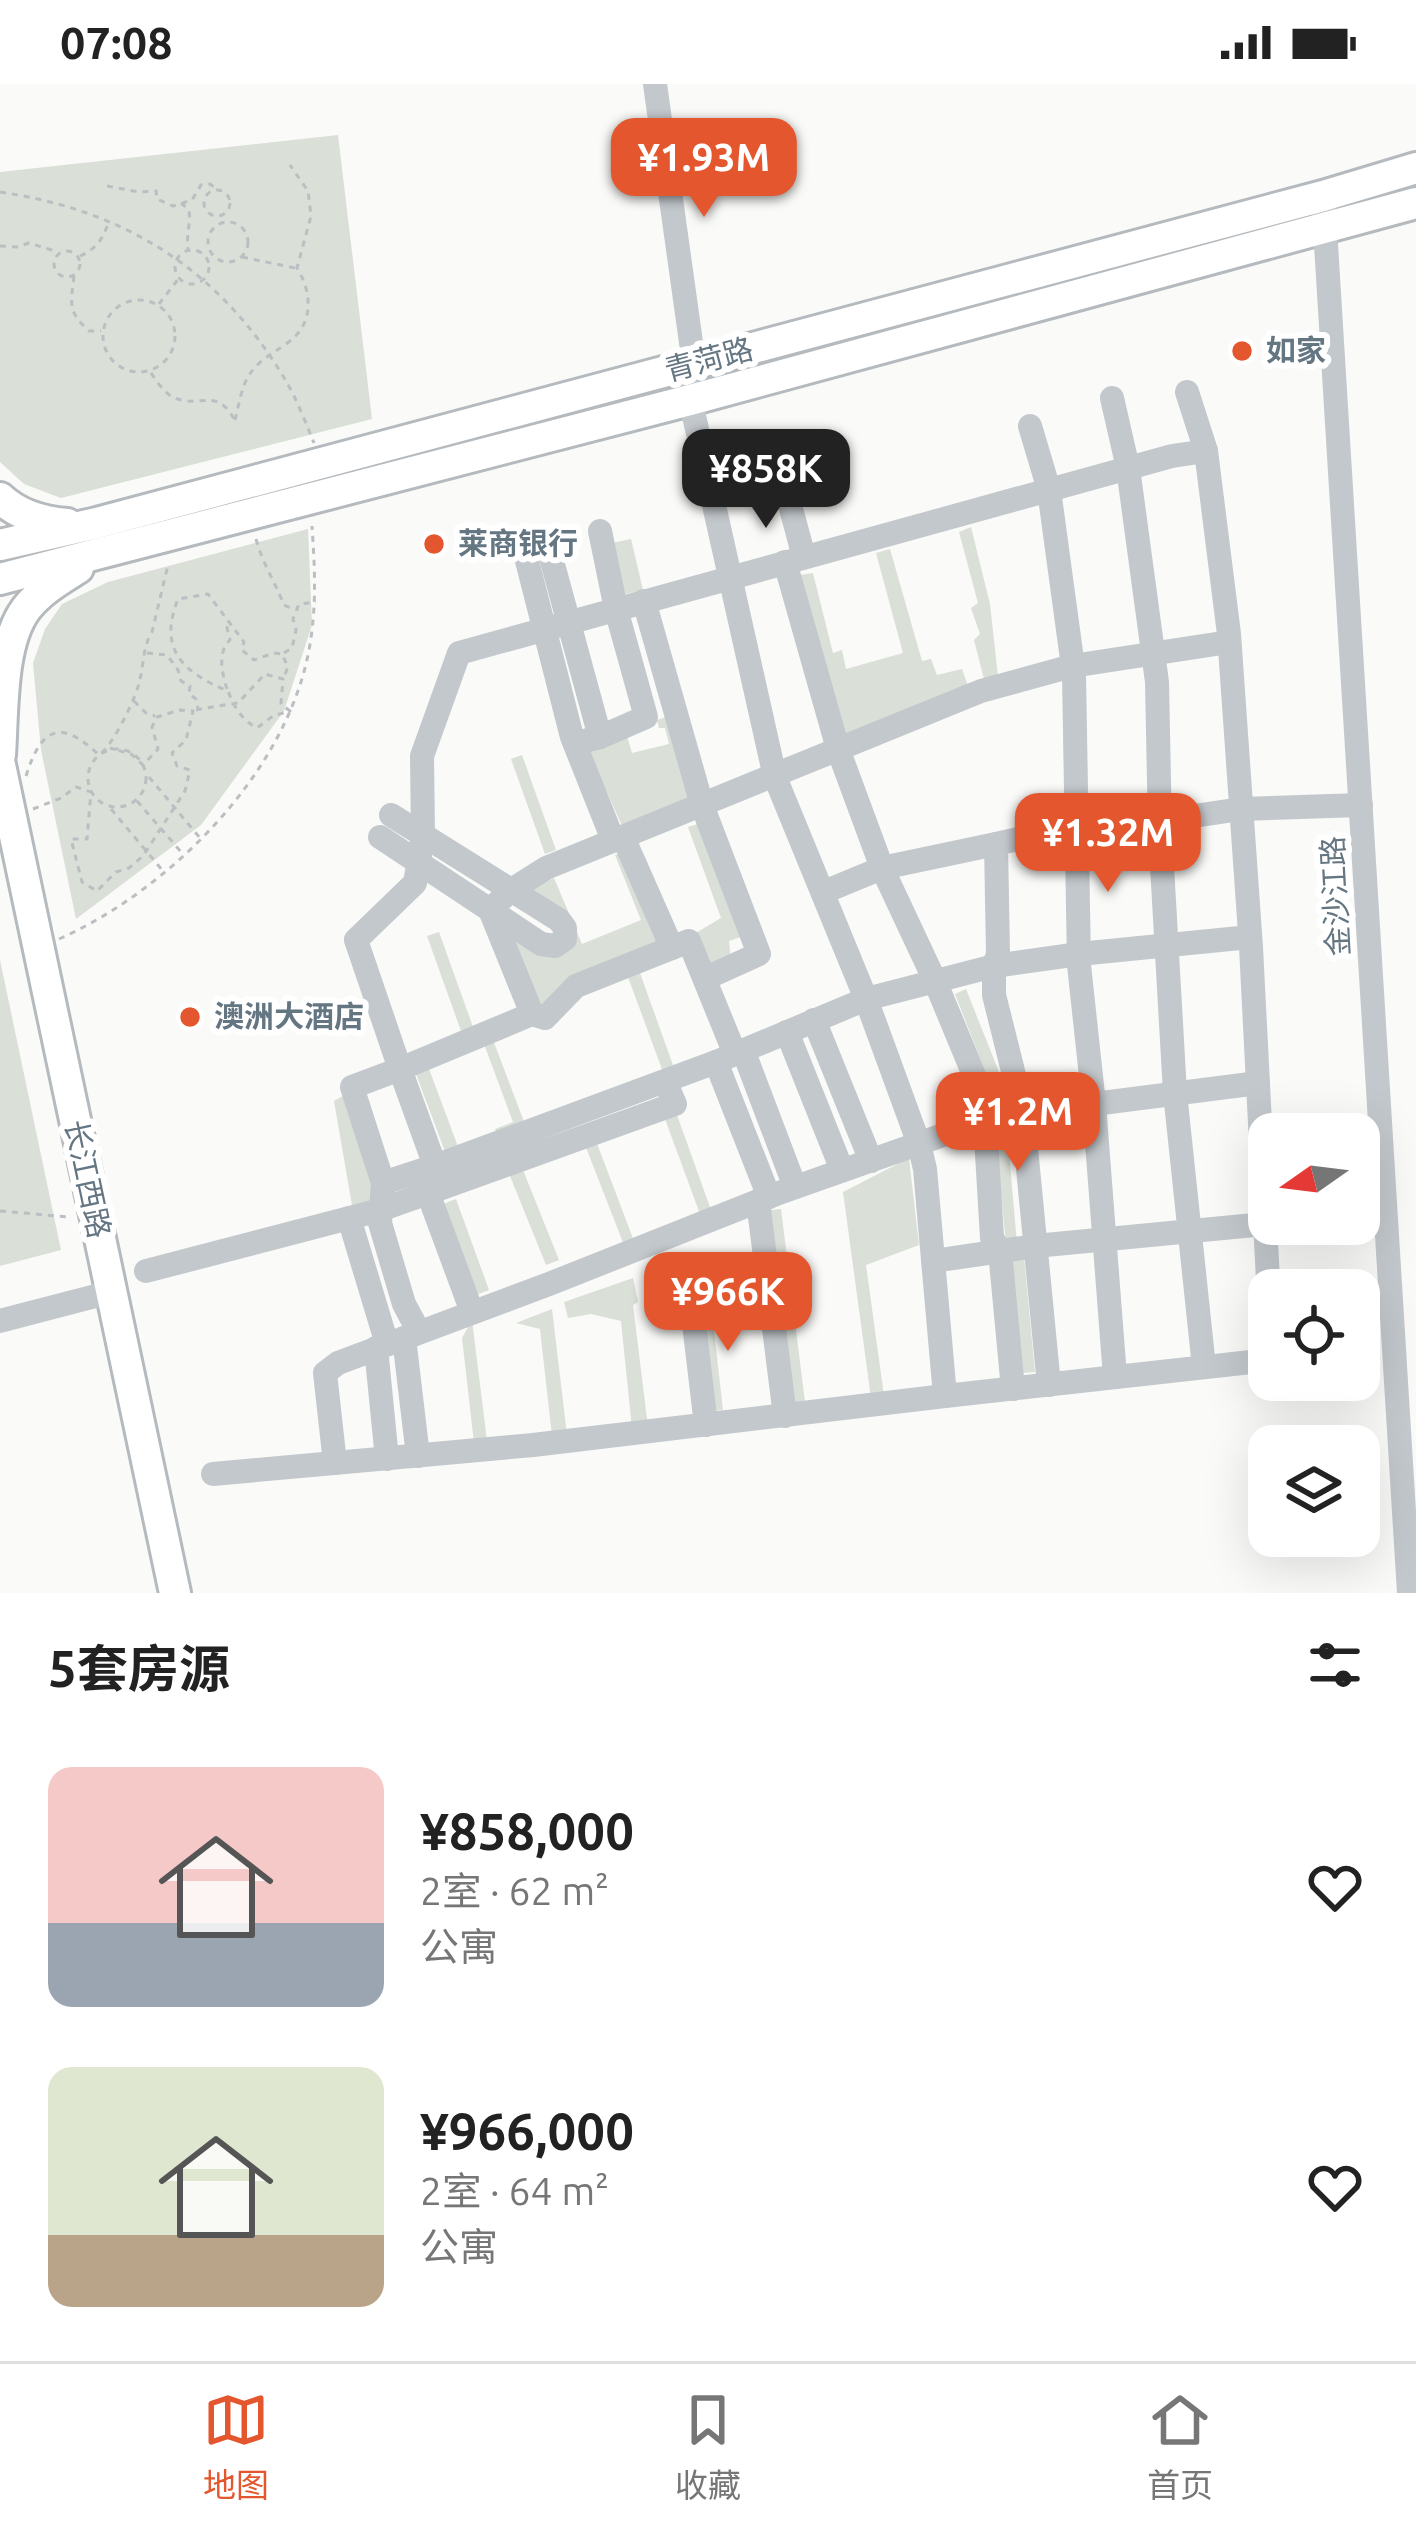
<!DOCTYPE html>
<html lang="zh">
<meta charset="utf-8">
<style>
body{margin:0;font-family:Ubuntu,"Noto Sans SC",sans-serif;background:#f6f6f6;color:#222;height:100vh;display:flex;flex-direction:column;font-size:45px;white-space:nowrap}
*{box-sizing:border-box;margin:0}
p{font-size:39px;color:#767676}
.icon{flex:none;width:66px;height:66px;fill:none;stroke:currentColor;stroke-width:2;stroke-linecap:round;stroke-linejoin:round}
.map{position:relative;height:1509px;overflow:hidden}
.details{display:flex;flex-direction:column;background:#fff;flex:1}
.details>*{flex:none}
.needle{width:78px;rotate:256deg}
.fabs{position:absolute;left:1248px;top:1029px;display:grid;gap:24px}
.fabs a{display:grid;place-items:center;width:132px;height:132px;border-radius:24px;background:#fff;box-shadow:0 12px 48px #0002;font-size:60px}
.price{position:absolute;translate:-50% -102px;padding:0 27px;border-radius:24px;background:#e4572e;color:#fff;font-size:39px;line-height:78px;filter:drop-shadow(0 3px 6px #0008)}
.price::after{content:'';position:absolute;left:50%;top:72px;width:36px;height:27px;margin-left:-18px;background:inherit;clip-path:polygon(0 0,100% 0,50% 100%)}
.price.on{background:#222;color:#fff}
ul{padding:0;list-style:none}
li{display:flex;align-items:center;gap:36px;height:300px;padding:0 48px}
li span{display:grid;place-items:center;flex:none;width:336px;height:240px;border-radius:24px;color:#555}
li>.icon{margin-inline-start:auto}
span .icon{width:144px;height:144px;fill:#fffc;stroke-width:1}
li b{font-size:51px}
h2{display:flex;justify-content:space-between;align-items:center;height:144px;padding:0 48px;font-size:51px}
.status{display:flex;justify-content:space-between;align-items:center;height:84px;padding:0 60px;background:#fff;direction:ltr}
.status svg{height:33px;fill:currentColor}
.dock{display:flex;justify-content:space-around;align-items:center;height:168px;border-top:3px solid #e0e0e0;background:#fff;font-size:33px;color:#767676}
.dock a{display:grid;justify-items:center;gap:6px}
.dock .on{color:#e4572e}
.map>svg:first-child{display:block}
.green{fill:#dadfd7}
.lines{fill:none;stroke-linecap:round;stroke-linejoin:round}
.major-casing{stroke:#b5babe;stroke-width:36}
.path{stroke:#bbbfc2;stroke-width:3;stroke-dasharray:6 6;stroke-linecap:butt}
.minor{stroke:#c3c8cc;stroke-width:24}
.major{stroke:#fff;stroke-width:30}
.poi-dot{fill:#e4572e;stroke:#fff;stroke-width:4.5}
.labels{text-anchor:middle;stroke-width:12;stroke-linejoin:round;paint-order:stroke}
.poi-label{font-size:30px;font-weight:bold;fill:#657683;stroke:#fff;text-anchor:start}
.street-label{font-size:30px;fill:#657683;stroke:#fff}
</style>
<div class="status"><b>07:08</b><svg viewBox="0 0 49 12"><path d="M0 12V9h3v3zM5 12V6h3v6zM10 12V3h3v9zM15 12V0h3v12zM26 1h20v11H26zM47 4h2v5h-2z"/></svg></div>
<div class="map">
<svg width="1416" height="1509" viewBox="0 0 1416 1509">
<rect width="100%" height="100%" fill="#fafaf8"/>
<g class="green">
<polygon points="338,51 372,335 61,414 24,400 0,378 0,88"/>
<polygon points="971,443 990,520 998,593 985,599 974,556 980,550 971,524 978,519 959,448"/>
<polygon points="308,445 312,541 284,627 201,741 76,835 41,666 33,579 45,545 62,520 108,498"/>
<polygon points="631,455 643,506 625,510 612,459"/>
<polygon points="890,465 922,577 931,575 937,591 962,585 968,602 844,654 800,491 813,489 833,569 842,566 846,585 903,569 876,469"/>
<polygon points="669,632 689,717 623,744 587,664 627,652 632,669 669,660 665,644 659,644 657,636"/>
<polygon points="522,671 556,766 545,770 511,675"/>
<polygon points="701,739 744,852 729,857 731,875 706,880 694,850 721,834 688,743"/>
<polygon points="622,769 658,858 540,924 513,853 573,854 526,806 554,794 582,860 641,836 615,771"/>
<polygon points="439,848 473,943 461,947 427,852"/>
<polygon points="0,876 61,1166 0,1182"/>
<polygon points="640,889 674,984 663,988 628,893"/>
<polygon points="966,905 1005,1003 994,1010 955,910"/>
<polygon points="493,956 526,1043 498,1053 495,1045 513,1038 484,960"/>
<polygon points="426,977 460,1068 447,1073 413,982"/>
<polygon points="348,1009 376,1093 372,1122 353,1127 334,1017"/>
<polygon points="677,1031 711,1126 700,1130 665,1035"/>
<polygon points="1007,1045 1017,1160 1006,1161 995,1046"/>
<polygon points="596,1057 634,1157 624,1161 585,1061"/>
<polygon points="909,1074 919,1161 866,1181 884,1312 871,1314 843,1108"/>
<polygon points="523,1086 559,1176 546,1181 510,1092"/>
<polygon points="456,1115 489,1206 476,1211 443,1120"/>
<polygon points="781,1125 805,1318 794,1320 771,1126"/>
<polygon points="705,1168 723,1326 712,1327 697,1195 646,1189"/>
<polygon points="1024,1173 1035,1288 1023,1289 1012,1174"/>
<polygon points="633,1194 638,1218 633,1221 648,1343 632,1345 621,1237 591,1230 568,1234 564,1218"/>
<polygon points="552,1225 567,1351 552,1352 540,1245 516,1239"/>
<polygon points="472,1236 487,1357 474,1359 462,1254"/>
</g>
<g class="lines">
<g class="major-casing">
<g id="major">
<path d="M0 414C18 431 42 438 67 440"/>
<polyline points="0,461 97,439 1323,112 1416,84"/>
<polyline points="0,495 690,316 1416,119"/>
<path d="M0 671C3 628 0 560 26 525 40 507 59 496 78 484"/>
<polyline points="0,681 175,1509"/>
</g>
</g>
<g class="path">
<polyline points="107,102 139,108 156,107 157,115 173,122 192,116 201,101 210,100 218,106"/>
<circle cx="217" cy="119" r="13"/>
<path d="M0 108C124 126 218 185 283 292 296 313 305 337 314 359"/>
<path d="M181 119 189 126C191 140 186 150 188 165"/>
<circle cx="228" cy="158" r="20"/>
<polyline points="0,162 17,163 29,159 58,168"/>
<circle cx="192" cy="183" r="17"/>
<circle cx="67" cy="180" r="13"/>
<path d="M80 172C96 165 102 156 108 140"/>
<polyline points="242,173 295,184"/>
<path d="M74 192C71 220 67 227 89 247H101"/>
<circle cx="139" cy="252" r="36"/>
<polyline points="159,220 179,194"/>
<path d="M151 289C159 300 166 313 181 316 205 321 218 306 234 335"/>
<path d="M235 336C239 321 241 304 249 291 261 274 271 271 286 260 314 241 313 210 297 184L311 132 308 107 290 81"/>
<path d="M256 455C262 478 275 498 284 521L295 526"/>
<polyline points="147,569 167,571 178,586 181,597 190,602 189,610 196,615 198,624"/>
<polyline points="284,569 292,564 296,546 293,535 299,520 316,518"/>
<path d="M227 605C222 590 217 568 230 556L227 544 230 537"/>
<polyline points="134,617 146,629 155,632"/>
<path d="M196 626C210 623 224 621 238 619L265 590 283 595 281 620 290 627 273 632 257 644C242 636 234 623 228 607 182 588 158 565 178 515L208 510 244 558 242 566 254 576 274 569 282 570 288 583 283 595"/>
<circle cx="117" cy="694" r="29"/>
<path d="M26 692C41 644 60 634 99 671 112 663 137 613 140 595 144 579 143 562 152 548L168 481"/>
<polyline points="149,693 200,754"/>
<polyline points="137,717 182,769"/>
<polyline points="33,725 61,714 76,703 91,708 87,755 71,755 82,798 97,807 116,788 129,784 143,772 185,707 190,686 177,682 172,669 186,656 193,627 180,626 157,633 152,643 158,665 143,681 131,670 110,664"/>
<polyline points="111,725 163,787"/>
<path d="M59 855C169 806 283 692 308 571 317 527 315 486 312 442"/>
<polyline points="0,1127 69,1133"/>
</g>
<g class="minor">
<polyline points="655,0 694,280"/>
<polyline points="1324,128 1409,1509"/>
<polyline points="1187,308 1206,367 1229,550 1251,863 1269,1216"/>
<polyline points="1112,314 1128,384 1157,598 1160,747 1175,1009 1204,1283"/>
<polyline points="1030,342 1049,406 1074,590 1079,881 1094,1020 1115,1293"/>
<polyline points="786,406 804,473"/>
<polyline points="600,447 616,525 646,633 600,653"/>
<polyline points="549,466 600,653 588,656"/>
<polyline points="526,473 572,653 613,756"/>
<polyline points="785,478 838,665 882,784 935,897 986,1020 985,1037 992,1154 1000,1167 1013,1305"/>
<polyline points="644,517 702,721 759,870 706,894"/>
<polyline points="391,731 559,836 565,844 565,855 555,862 541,860 490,826 510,807 546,784 981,607 1072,582 1229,558"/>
<polyline points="380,753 490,826 532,930 400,985 435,1082 383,1099"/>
<polyline points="623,753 672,864"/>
<polyline points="824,808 882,784 996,760"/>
<polyline points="532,930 545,934 576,902 689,857 735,970"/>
<polyline points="814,936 871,1077"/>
<polyline points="787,948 842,1086"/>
<polyline points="743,966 795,1103"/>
<polyline points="716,978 769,1113"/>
<polyline points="665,997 675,1020 428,1109 435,1082 716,978 866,915 994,882 1079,870 1250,853"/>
<polyline points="758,1117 785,1332"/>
<polyline points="349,1134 387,1260"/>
<polyline points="933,1177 1035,1162 1265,1140"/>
<polyline points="146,1187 380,1126 428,1109 472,1228"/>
<polyline points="690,1206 706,1341"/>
<polyline points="0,1237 111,1208"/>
<polyline points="419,1248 404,1220 380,1139 383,1099 352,1003 400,985 356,856 415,799 423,752 422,672 459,569 1172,372 1206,367"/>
<polyline points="404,1254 418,1372"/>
<polyline points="376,1264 387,1375"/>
<polyline points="1049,1301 1022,1023 994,911 994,882 998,870 996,760 1076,742 1160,737 1241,725 1361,721"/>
<polyline points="945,1312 1269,1276"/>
<polyline points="335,1379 325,1289 338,1279 549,1200 776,1110 1022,1023 1094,1020 1258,999"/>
<polyline points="213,1390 533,1361 945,1312 925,1085 919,1060 866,915 775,693 683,283"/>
</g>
<use href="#major" class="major"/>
</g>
<g class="poi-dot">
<circle cx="1242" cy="267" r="12"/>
<circle cx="434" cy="460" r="12"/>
<circle cx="190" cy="933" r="12"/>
</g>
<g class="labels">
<g class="poi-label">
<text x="1266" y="277">如家</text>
<text x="458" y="470">莱商银行</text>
<text x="214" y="943">澳洲大酒店</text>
</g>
<g class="street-label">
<text transform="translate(709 276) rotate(-15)" y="10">青菏路</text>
<text transform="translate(1336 812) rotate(-93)" y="10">金沙江路</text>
<text transform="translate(87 1095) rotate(78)" y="10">长江西路</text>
</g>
</g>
</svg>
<div class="fabs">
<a><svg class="needle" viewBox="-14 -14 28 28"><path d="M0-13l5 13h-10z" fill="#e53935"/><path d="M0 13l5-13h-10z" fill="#767676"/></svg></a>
<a><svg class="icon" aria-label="locate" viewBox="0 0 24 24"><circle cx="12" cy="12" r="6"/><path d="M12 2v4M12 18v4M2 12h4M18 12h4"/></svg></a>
<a><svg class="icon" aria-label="layers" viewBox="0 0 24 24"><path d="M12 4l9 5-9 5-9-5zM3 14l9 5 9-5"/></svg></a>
</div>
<b class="price" style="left:704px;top:136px">¥1.93M</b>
<b class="price on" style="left:766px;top:447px">¥858K</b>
<b class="price" style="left:1108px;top:811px">¥1.32M</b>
<b class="price" style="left:1018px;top:1090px">¥1.2M</b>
<b class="price" style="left:728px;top:1270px">¥966K</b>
</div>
<section class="details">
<h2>5套房源<svg class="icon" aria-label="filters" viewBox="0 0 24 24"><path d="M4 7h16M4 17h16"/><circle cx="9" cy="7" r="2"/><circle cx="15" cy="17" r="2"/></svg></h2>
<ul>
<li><span style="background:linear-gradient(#f6c9c9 65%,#9aa5b1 0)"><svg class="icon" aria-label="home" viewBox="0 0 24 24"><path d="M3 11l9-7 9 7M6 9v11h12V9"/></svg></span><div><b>¥858,000</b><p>2室 · 62 m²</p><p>公寓</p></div><svg class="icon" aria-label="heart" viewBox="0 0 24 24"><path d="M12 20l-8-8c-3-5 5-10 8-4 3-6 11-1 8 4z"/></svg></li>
<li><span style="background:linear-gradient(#dfe7d0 70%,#b9a48a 0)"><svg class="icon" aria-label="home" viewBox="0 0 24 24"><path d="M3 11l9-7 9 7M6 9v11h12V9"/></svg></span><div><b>¥966,000</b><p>2室 · 64 m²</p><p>公寓</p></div><svg class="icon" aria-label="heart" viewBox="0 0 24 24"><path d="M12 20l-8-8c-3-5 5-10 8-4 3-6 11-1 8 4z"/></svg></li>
</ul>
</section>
<nav class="dock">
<a class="on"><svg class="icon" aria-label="map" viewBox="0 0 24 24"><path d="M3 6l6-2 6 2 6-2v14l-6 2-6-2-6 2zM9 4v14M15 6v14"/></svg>地图</a>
<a><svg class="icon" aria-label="saved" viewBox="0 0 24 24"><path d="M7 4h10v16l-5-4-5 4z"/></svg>收藏</a>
<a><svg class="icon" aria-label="home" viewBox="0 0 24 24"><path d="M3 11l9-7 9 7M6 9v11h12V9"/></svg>首页</a>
</nav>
